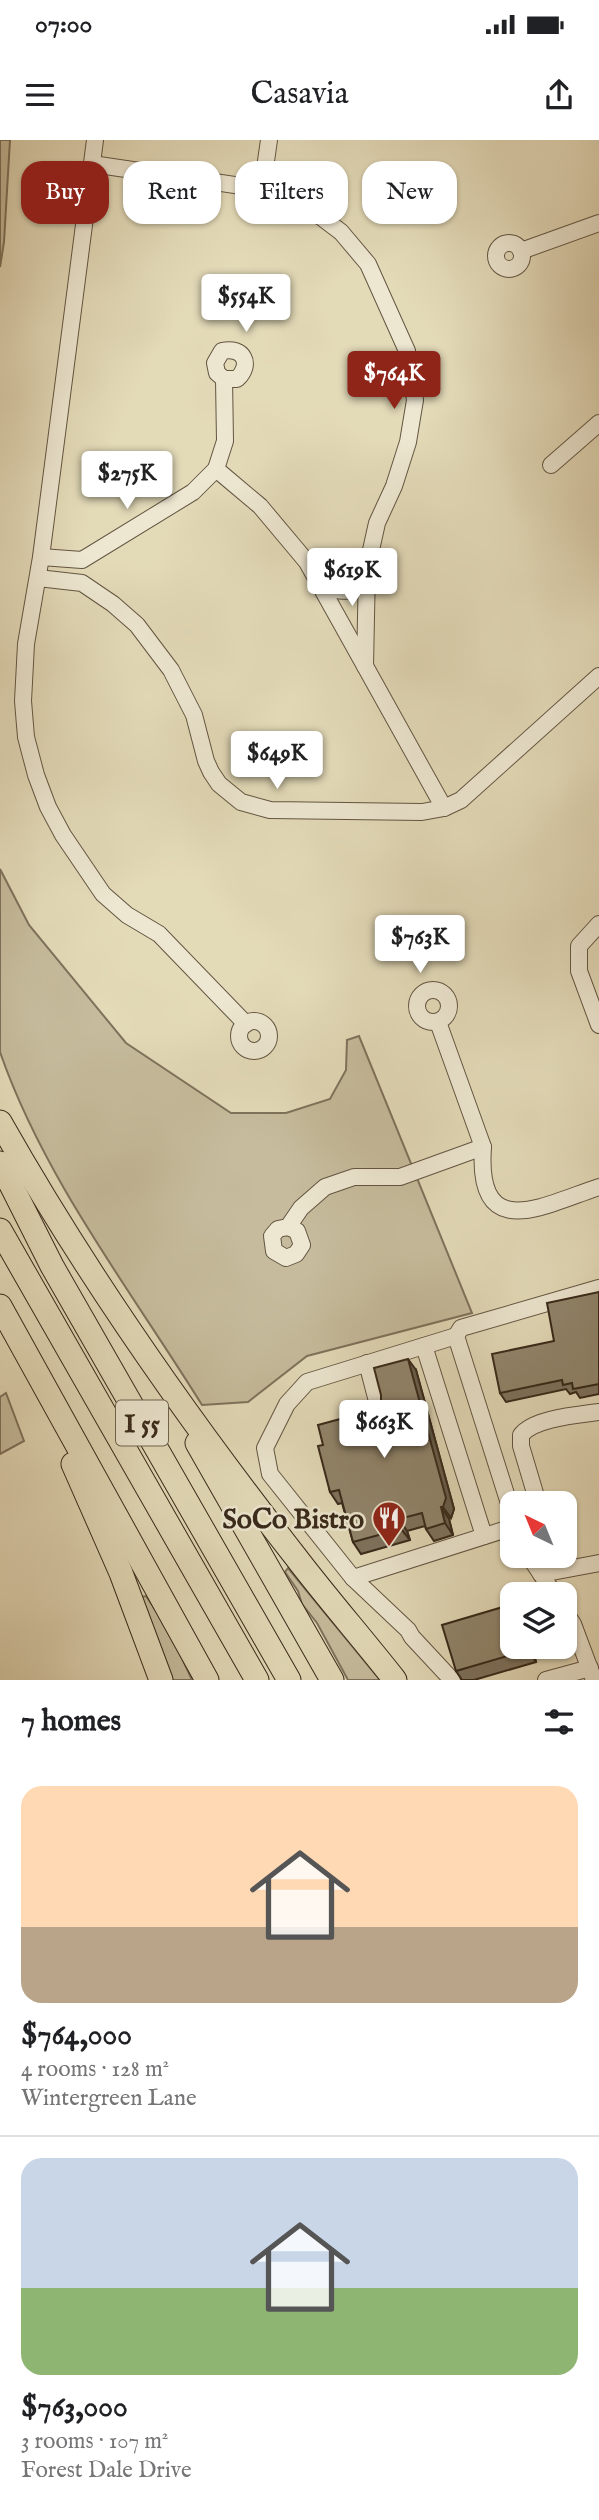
<!DOCTYPE html>
<meta charset="utf-8">
<style>
body{margin:0;font-family:"IM FELL English",serif;background:#f2f2f2;color:#202124;height:100vh;display:flex;flex-direction:column;font-size:26px;white-space:nowrap}
*{box-sizing:border-box;margin:0}
p{font-size:23px;color:#757577}
.icon{flex:none;width:38px;height:38px;fill:none;stroke:currentColor;stroke-width:2;stroke-linecap:round;stroke-linejoin:round}
.map{position:relative;height:1540px;overflow:hidden}
.panel{display:flex;flex-direction:column;background:#fff;flex:1}
.panel>*{flex:none}
.banner{position:absolute;left:21px;top:21px;width:558px;height:63px;display:flex;gap:14px}
.needle{width:46px;rotate:317deg}
.fabs{position:absolute;left:500px;top:1351px;display:grid;gap:14px}
.fabs a{display:grid;place-items:center;width:77px;height:77px;border-radius:14px;background:#fff;box-shadow:0 2px 5px #0004;font-size:35px}
.price{position:absolute;translate:-50% -60px;padding:0 16px;border-radius:7px;background:#fff;color:#222;font-size:23px;line-height:46px;filter:drop-shadow(0 2px 4px #0008)}
.price::after{content:'';position:absolute;left:50%;top:42px;width:21px;height:16px;margin-left:-10px;background:inherit;clip-path:polygon(0 0,100% 0,50% 100%)}
.price.selected{background:#8f2418;color:#fff}
ul{padding:0;list-style:none}
li{display:grid;align-content:center;gap:14px;height:371px;padding:0 21px}
li+li{border-top:2px solid #e0e0e0}
li span{display:grid;place-items:center;height:217px;border-radius:21px;color:#555}
li>.icon{margin-inline-start:auto}
span .icon{width:126px;height:126px;fill:#fffc;stroke-width:1}
li b{font-size:30px}
h2{display:flex;justify-content:space-between;align-items:center;height:84px;padding:0 21px;font-size:30px}
.pill{padding:0 24px;border-radius:21px;background:#fff;box-shadow:0 2px 5px #0004;font-size:24px;line-height:63px}
.pill.selected{background:#8f2418;color:#fff}
.status{display:flex;justify-content:space-between;align-items:center;height:49px;padding:0 35px;background:#fff;direction:ltr}
.status svg{height:19px;fill:currentColor}
header{display:flex;justify-content:space-between;align-items:center;height:91px;padding:0 21px;background:#fff;font-size:32px;font-weight:600}
.map>svg:first-child{display:block}
.green{fill:#c6bc9d;stroke:#7f725c;stroke-width:2}
.lines{fill:none;stroke-linecap:round;stroke-linejoin:round}
.minor-casing{stroke:#635542;stroke-width:18}
.highway-casing{stroke:#38291a;stroke-width:25}
.minor{stroke:#ede7d1;stroke-width:16}
.highway{stroke:#e3dab8;stroke-width:23}
.wall{fill:#7d725d;stroke:#38291a;stroke-width:2}
.shaded-wall{fill:#665d4c;stroke:#38291a;stroke-width:2}
.building{fill:#91856c;stroke:#38291a;stroke-width:2}
.labels{text-anchor:middle;stroke-width:5;stroke-linejoin:round;paint-order:stroke}
.shield{fill:#ede7d1;stroke:#6e6251;stroke-width:2}
.shield-label{font-size:26px;font-weight:bold;fill:#38291a}
.poi-label{font-size:28px;font-weight:bold;fill:#38291a;stroke:#ede7d1;text-anchor:end}
</style>
<div class="status"><b>07:00</b><svg viewBox="0 0 49 12"><path d="M0 12V9h3v3zM5 12V6h3v6zM10 12V3h3v9zM15 12V0h3v12zM26 1h20v11H26zM47 4h2v5h-2z"/></svg></div>
<header><svg class="icon" aria-label="menu" viewBox="0 0 24 24"><path d="M4 6h16M4 12h16M4 18h16"/></svg>Casavia<svg class="icon" aria-label="share" viewBox="0 0 24 24"><path d="M12 15V3M7 8l5-5 5 5M5 13v7h14v-7"/></svg></header>
<div class="map">
<svg width="599" height="1540" viewBox="0 0 599 1540">
<rect width="100%" height="100%" fill="#e3dab8"/>
<filter id="stains"><feTurbulence type="fractalNoise" baseFrequency=".00286" numOctaves="4"/><feColorMatrix values="0 0 0 0 .2 0 0 0 0 .09 0 0 0 0 .02 0 0 0 .5 -.17"/></filter>
<radialGradient id="worn" r=".72"><stop offset=".6" stop-color="#630" stop-opacity="0"/><stop offset="1" stop-color="#630" stop-opacity=".3"/></radialGradient>
<g class="green">
<polygon points="0,0 10,0 4,102 0,127"/>
<path d="M0 729 29 785 126 903 231 973H286L330 959 346 930 347 900 359 896 472 1173 307 1216 248 1262 202 1265C132 1152 44 1039 0 912Z"/>
<polygon points="6,1253 24,1301 0,1314 0,1257"/>
<polygon points="288,1428 380,1540 348,1540 317,1483 302,1464 298,1451 285,1432"/>
<polygon points="146,1456 169,1490 192,1540 171,1540 141,1457"/>
</g>
<g class="lines">
<g class="minor-casing">
<g id="minor">
<polyline points="95,0 41,417 26,504 23,561 26,597 36,635 48,667 63,695 103,754 127,775 159,794 246,884"/>
<polyline points="92,24 262,49 304,64 341,92 368,124 407,211 415,260 408,302 394,346 377,383 367,428 365,526 444,668"/>
<polyline points="262,49 269,0"/>
<circle cx="509" cy="116" r="13"/>
<polyline points="521,111 599,83"/>
<polyline points="551,325 599,283"/>
<polyline points="216,329 260,366 307,422 365,526"/>
<path d="M41 417 82 420 193 352 216 329 225 301 224 239 217 233 215 223 222 211C243 206 253 224 237 239H224"/>
<polyline points="38,438 82,443 113,464 137,485 171,530 194,575 206,621 211,632 219,644 241,662 270,670 422,672 444,668 461,660 599,536"/>
<path d="M321 447C342 452 352 455 367 437"/>
<polyline points="599,784 579,806 579,831 599,885"/>
<circle cx="433" cy="866" r="16"/>
<circle cx="254" cy="896" r="15"/>
<path d="M438 882 483 1007C476 1105 544 1065 599 1047"/>
<polyline points="288,1087 297,1091 302,1105 296,1114 286,1118 274,1111 272,1096 278,1089 288,1087 301,1068 325,1047 354,1037 400,1037 483,1007"/>
<polyline points="456,1196 307,1242 287,1264 265,1308 270,1334 353,1438 513,1387"/>
<polyline points="424,1206 484,1396"/>
<polyline points="367,1223 379,1269"/>
<path d="M538 1363 521 1306V1295C534 1278 578 1275 599 1272"/>
<polyline points="513,1376 456,1196 461,1188 599,1148"/>
<polyline points="529,1416 541,1434"/>
<polyline points="353,1438 408,1490 412,1497 452,1540"/>
<polyline points="554,1454 541,1434 599,1423"/>
<polyline points="565,1472 573,1484 594,1540"/>
<polyline points="546,1540 590,1528"/>
</g>
</g>
<g class="highway-casing">
<g id="highway">
<path d="M0 982C86 1134 187 1278 295 1416 327 1458 362 1498 395 1540"/>
<polyline points="0,1023 52,1126 289,1540"/>
<polyline points="0,1090 257,1540"/>
<polyline points="0,1166 207,1540"/>
<polyline points="197,1303 332,1540"/>
<polyline points="73,1324 121,1433 161,1540"/>
</g>
</g>
<use href="#minor" class="minor"/>
<use href="#highway" class="highway"/>
</g>
<g class="wall">
<polygon points="599,1152 599,1254 580,1258 576,1252 570,1254 566,1249 506,1262 500,1253 554,1201"/>
<polygon points="416,1230 454,1369 451,1378 449,1379 453,1395 434,1401 426,1389 425,1386 407,1391 410,1400 361,1414 353,1402 342,1363 338,1364 330,1352 323,1305 381,1268"/>
<polygon points="532,1507 536,1522 474,1540 462,1540 456,1531"/>
</g>
<g class="shaded-wall">
<polygon points="408,1219 416,1230 454,1369 451,1378 443,1367"/>
<polygon points="441,1367 449,1379 453,1395 445,1383"/>
<polygon points="399,1379 407,1391 410,1400 401,1389"/>
<polygon points="527,1507 532,1507 536,1522 528,1510"/>
</g>
<g class="building">
<polygon points="599,1152 599,1244 573,1249 572,1243 563,1245 562,1240 500,1253 492,1214 554,1201 547,1163"/>
<polygon points="408,1219 446,1358 443,1367 441,1367 445,1383 426,1389 422,1373 399,1379 401,1389 353,1402 339,1350 330,1352 318,1306 323,1305 318,1285 381,1268 381,1255 374,1228"/>
<polygon points="513,1464 513,1507 527,1507 528,1510 456,1531 442,1485"/>
</g>
<defs>
<g id="restaurant-pin" transform="scale(1.75)"><path d="M0 17L-7.5 6A9.5 9.5 0 1 1 7.5 6Z" fill="#8f2418" stroke="#ede7d1"/><path d="M-5-6h1v4h1v-4h1v4h1v-4h1v5L-1.5 .5V6h-2V.5L-5-1ZM5-6V6H3V1.5H1.5Q1.5-4 5-6Z" fill="#fff"/></g>
</defs>
<g fill-rule="evenodd">
<use href="#restaurant-pin" x="389" y="1378"/>
</g>
<g class="labels">
<rect class="shield" x="116" y="1260.5" width="52" height="45" rx="5"/>
<g class="shield-label">
<text x="142" y="1292">I 55</text>
</g>
<g class="poi-label">
<text x="364" y="1388">SoCo Bistro</text>
</g>
</g>
<rect width="100%" height="100%" filter="url(#stains)"/>
<rect width="100%" height="100%" fill="url(#worn)"/>
</svg>
<div class="fabs">
<a><svg class="needle" viewBox="-14 -14 28 28"><path d="M0-13l5 13h-10z" fill="#e53935"/><path d="M0 13l5-13h-10z" fill="#757577"/></svg></a>
<a><svg class="icon" aria-label="layers" viewBox="0 0 24 24"><path d="M12 4l9 5-9 5-9-5zM3 14l9 5 9-5"/></svg></a>
</div>
<b class="price" style="left:246px;top:194px">$554K</b>
<b class="price selected" style="left:394px;top:271px">$764K</b>
<b class="price" style="left:127px;top:371px">$275K</b>
<b class="price" style="left:352px;top:468px">$619K</b>
<b class="price" style="left:277px;top:651px">$649K</b>
<b class="price" style="left:420px;top:835px">$763K</b>
<b class="price" style="left:384px;top:1320px">$663K</b>
<div class="banner">
<a class="pill selected">Buy</a>
<a class="pill">Rent</a>
<a class="pill">Filters</a>
<a class="pill">New</a>
</div>
</div>
<section class="panel">
<h2>7 homes<svg class="icon" aria-label="filters" viewBox="0 0 24 24"><path d="M4 7h16M4 17h16"/><circle cx="9" cy="7" r="2"/><circle cx="15" cy="17" r="2"/></svg></h2>
<ul>
<li><span style="background:linear-gradient(#ffd9b3 65%,#b9a48a 0)"><svg class="icon" aria-label="home" viewBox="0 0 24 24"><path d="M3 11l9-7 9 7M6 9v11h12V9"/></svg></span><div><b>$764,000</b><p>4 rooms · 128 m²</p><p>Wintergreen Lane</p></div></li>
<li><span style="background:linear-gradient(#c9d6e8 60%,#8fb573 0)"><svg class="icon" aria-label="home" viewBox="0 0 24 24"><path d="M3 11l9-7 9 7M6 9v11h12V9"/></svg></span><div><b>$763,000</b><p>3 rooms · 107 m²</p><p>Forest Dale Drive</p></div></li>
</ul>
</section>
